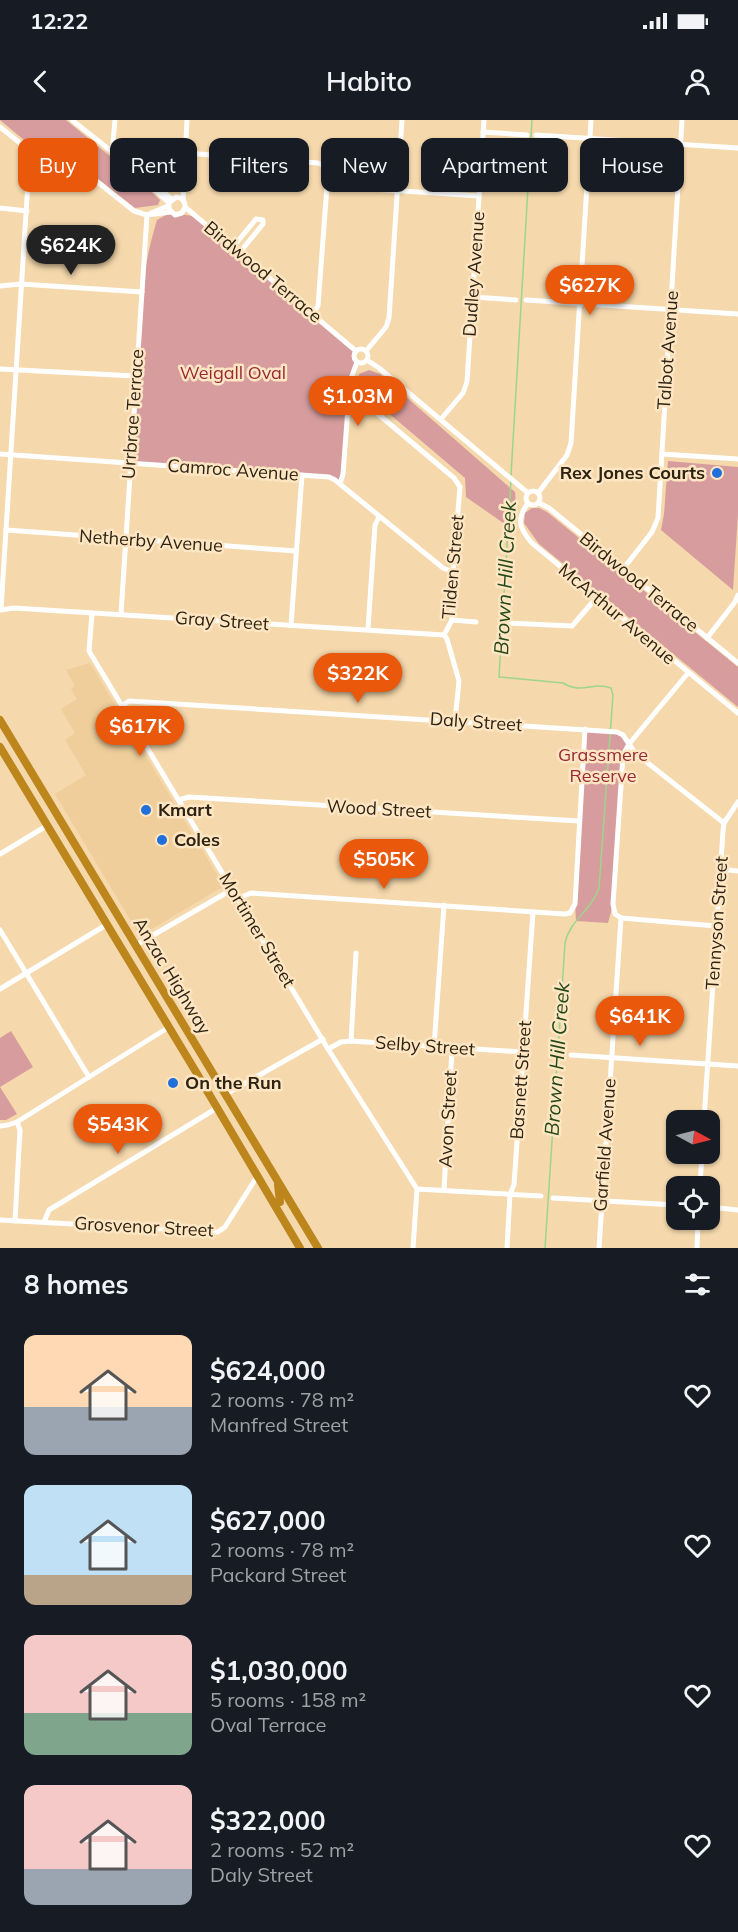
<!DOCTYPE html>
<meta charset="utf-8">
<style>
body{margin:0;font-family:Mulish,sans-serif;background:#242831;color:#f1f3f6;height:100vh;display:flex;flex-direction:column;font-size:22px;white-space:nowrap}
*{box-sizing:border-box;margin:0}
p{font-size:20px;color:#9ea1a6}
.icon{flex:none;width:33px;height:33px;fill:none;stroke:currentColor;stroke-width:2;stroke-linecap:round;stroke-linejoin:round}
.map{position:relative;height:1128px;overflow:hidden}
.drawer{display:flex;flex-direction:column;background:#171b24;flex:1}
.drawer>*{flex:none}
.banner{position:absolute;left:18px;top:18px;width:702px;height:54px;display:flex;gap:12px}
.needle{width:39px;rotate:97deg}
.controls{position:absolute;left:666px;top:990px;display:grid;gap:12px}
.controls a{display:grid;place-items:center;width:54px;height:54px;border-radius:12px;background:#171b24;box-shadow:0 2px 4px #0004;font-size:30px}
.price{position:absolute;translate:-50% -51px;padding:0 14px;border-radius:21px;background:#ea580c;color:#fff;font-size:20px;line-height:39px;filter:drop-shadow(0 2px 3px #0008)}
.price::after{content:'';position:absolute;left:50%;top:36px;width:18px;height:14px;margin-left:-9px;background:inherit;clip-path:polygon(0 0,100% 0,50% 100%)}
.price.on{background:#222;color:#fff}
ul{padding:0;list-style:none}
li{display:flex;align-items:center;gap:18px;height:150px;padding:0 24px}
li span{display:grid;place-items:center;flex:none;width:168px;height:120px;border-radius:12px;color:#555}
li>.icon{margin-inline-start:auto}
span .icon{width:72px;height:72px;fill:#fffc;stroke-width:1}
li b{font-size:26px}
h2{display:flex;justify-content:space-between;align-items:center;height:72px;padding:0 24px;font-size:26px}
.tag{padding:0 21px;border-radius:12px;background:#171b24;box-shadow:0 2px 4px #0004;font-size:21px;line-height:54px}
.tag.on{background:#ea580c;color:#fff}
.status{display:flex;justify-content:space-between;align-items:center;height:42px;padding:0 30px;background:#171b24;direction:ltr}
.status svg{height:16px;fill:currentColor}
header{display:flex;justify-content:space-between;align-items:center;height:78px;padding:0 24px;background:#171b24;font-size:27px;font-weight:600}
.map>svg:first-child{display:block}
.built{fill:#efce9b}
.green{fill:#d79d9e}
.lines{fill:none;stroke-linecap:round;stroke-linejoin:round}
.stream{stroke:#9dd58a;stroke-width:1.5}
.minor{stroke:#fff;stroke-width:5}
.highway{stroke:#bc861c;stroke-width:8}
.poi-dot{fill:#216fda;stroke:#fee6c3;stroke-width:2}
.labels{text-anchor:middle;stroke-width:5;stroke-linejoin:round;paint-order:stroke}
.street-label{font-size:18px;fill:#2e2312;stroke:#fee6c3}
.park-label{font-size:18px;fill:#982937;stroke:#fee6c3}
.poi-label{font-size:18px;font-weight:bold;fill:#2e2312;stroke:#fee6c3;text-anchor:start}
.water-label{font-size:20px;font-style:italic;fill:#244716;stroke:#fee6c3}
</style>
<div class="status"><b>12:22</b><svg viewBox="0 0 49 12"><path d="M0 12V9h3v3zM5 12V6h3v6zM10 12V3h3v9zM15 12V0h3v12zM26 1h20v11H26zM47 4h2v5h-2z"/></svg></div>
<header><svg class="icon" aria-label="back" viewBox="0 0 24 24"><path d="M15 5l-7 7 7 7"/></svg>Habito<svg class="icon" aria-label="person" viewBox="0 0 24 24"><circle cx="12" cy="8" r="4"/><path d="M4 21q1-7 8-7t8 7"/></svg></header>
<div class="map">
<svg width="738" height="1128" viewBox="0 0 738 1128">
<rect width="100%" height="100%" fill="#f5d8ac"/>
<polygon class="built" points="90,543 224,766 140,816 55,674 86,655 65,620 75,613 61,589 77,579 71,569 75,566 66,550"/>
<g class="green">
<polygon points="0,0 66,0 139,60 160,80 158,85 135,88 88,51 54,45"/>
<path d="M171 92 197 97 356 231 354 237 357 242 350 261 340 364 329 357 130 342C135 265 134 174 157 100Z"/>
<path d="M369 250 380 254 515 372C516 385 518 397 509 407L466 377 465 358 359 268V254Z"/>
<polygon points="668,341 738,347 738,394 733,470 661,410 664,394"/>
<polygon points="532,388 539,388 547,392 738,547 738,587 539,424 524,403 525,393"/>
<polygon points="585,609 620,613 629,624 623,635 613,784 608,803 576,801 575,784"/>
<polygon points="11,911 33,947 0,967 17,994 6,1000 0,1000 0,918"/>
</g>
<g class="lines">
<g class="stream">
<polyline points="511,355 532,0"/>
<path d="M511 360 499 557 563 563C583 575 592 561 611 568L613 575 599 768C592 790 569 801 565 823L545 1128"/>
</g>
<g class="minor">
<polyline points="72,0 172,79"/>
<polyline points="0,7 51,48 90,56 134,91 147,95 171,92"/>
<polyline points="483,12 527,15"/>
<polyline points="536,15 738,28"/>
<polyline points="112,33 115,0"/>
<path d="M185 33 318 43C329 47 328 56 327 66L318 186 313 193"/>
<polyline points="144,60 169,83"/>
<polyline points="327,66 479,76"/>
<polyline points="183,80 187,0"/>
<path d="M185 87 182 93 175 95 169 89V83L176 77C182 77 185 81 185 87L356 231"/>
<polyline points="0,88 27,91"/>
<polyline points="151,93 168,86"/>
<polyline points="233,127 256,99 263,100 263,104 240,132"/>
<polyline points="0,166 21,164 142,172"/>
<polyline points="473,177 516,180"/>
<polyline points="526,180 738,194"/>
<circle cx="361" cy="236" r="7"/>
<polyline points="366,231 386,207 389,198 402,0"/>
<polyline points="367,240 379,248 528,373"/>
<polyline points="0,249 135,256"/>
<polyline points="348,276 360,279 366,284 454,358 460,367 453,452 452,500 444,515 447,519 459,561 455,601"/>
<polyline points="441,299 463,273 467,262 484,0"/>
<polyline points="0,334 329,357 335,360 443,448 453,452"/>
<polyline points="662,334 738,339"/>
<polyline points="340,364 343,354 350,261 357,242"/>
<circle cx="533" cy="378" r="7"/>
<polyline points="538,373 567,335 571,323 591,0"/>
<path d="M528 383C516 400 519 408 532 423L738 593"/>
<polyline points="539,383 549,388 738,543"/>
<polyline points="6,410 296,431"/>
<polyline points="623,449 652,412 658,398 682,0"/>
<polyline points="1,489 29,46 33,35"/>
<polyline points="0,490 14,488 444,515"/>
<polyline points="92,493 89,531 328,929 417,1069 413,1128"/>
<polyline points="121,494 147,95"/>
<polyline points="452,500 476,502"/>
<polyline points="507,503 572,506 597,477"/>
<polyline points="291,505 302,355"/>
<polyline points="368,509 375,405 379,397"/>
<polyline points="707,518 735,482 738,475"/>
<polyline points="122,586 129,581 617,612 623,615 635,633 724,703"/>
<polyline points="179,680 189,677 579,701"/>
<polyline points="0,734 48,705"/>
<polyline points="720,749 738,751"/>
<polyline points="239,778 251,773 565,794 570,793 575,784 585,609"/>
<polyline points="621,798 615,794 613,784 623,635 629,624 688,553"/>
<polyline points="621,798 716,806"/>
<polyline points="0,810 89,957"/>
<polyline points="136,825 233,769"/>
<polyline points="0,869 106,805"/>
<polyline points="351,921 356,833"/>
<polyline points="434,927 444,785"/>
<polyline points="328,929 341,922 351,921 523,932"/>
<polyline points="571,935 738,946"/>
<polyline points="226,974 323,919"/>
<polyline points="704,1000 723,711 724,703 738,682"/>
<polyline points="0,1006 8,1005 17,1002 169,907"/>
<polyline points="700,1066 702,1034"/>
<polyline points="417,1069 541,1076"/>
<polyline points="444,1070 452,929"/>
<polyline points="553,1078 676,1085"/>
<polyline points="710,1087 738,1090"/>
<polyline points="0,1100 218,1112 225,1107 258,1055"/>
<polyline points="15,1101 20,1010 17,1002"/>
<polyline points="44,1102 49,1090 217,988"/>
<polyline points="507,1128 510,1074 514,1065 533,792"/>
<polyline points="599,1128 621,798"/>
<polyline points="697,1128 698,1100"/>
</g>
<g class="highway">
<polyline points="0,600 318,1128"/>
<polyline points="0,627 196,952 300,1128"/>
<polyline points="274,1083 280,1082 278,1065"/>
</g>
</g>
<g class="poi-dot">
<circle cx="717" cy="353" r="6"/>
<circle cx="146" cy="690" r="6"/>
<circle cx="162" cy="720" r="6"/>
<circle cx="173" cy="963" r="6"/>
</g>
<g class="labels">
<g class="street-label">
<text transform="translate(263 152) rotate(40)" y="6">Birdwood Terrace</text>
<text transform="translate(474 154) rotate(-86)" y="6">Dudley Avenue</text>
<text transform="translate(668 230) rotate(-86)" y="6">Talbot Avenue</text>
<text transform="translate(133 294) rotate(-86)" y="6">Urrbrae Terrace</text>
<text transform="translate(233 350) rotate(4)" y="6">Camroc Avenue</text>
<text transform="translate(151 421) rotate(4)" y="6">Netherby Avenue</text>
<text transform="translate(453 447) rotate(-85)" y="6">Tilden Street</text>
<text transform="translate(639 462) rotate(39)" y="6">Birdwood Terrace</text>
<text transform="translate(617 494) rotate(40)" y="6">McArthur Avenue</text>
<text transform="translate(222 501) rotate(4)" y="6">Gray Street</text>
<text transform="translate(476 602) rotate(4)" y="6">Daly Street</text>
<text transform="translate(379 689) rotate(3)" y="6">Wood Street</text>
<text transform="translate(717 803) rotate(-86)" y="6">Tennyson Street</text>
<text transform="translate(257 810) rotate(59)" y="6">Mortimer Street</text>
<text transform="translate(172 856) rotate(59)" y="6">Anzac Highway</text>
<text transform="translate(425 926) rotate(4)" y="6">Selby Street</text>
<text transform="translate(521 960) rotate(-86)" y="6">Basnett Street</text>
<text transform="translate(448 999) rotate(-87)" y="6">Avon Street</text>
<text transform="translate(605 1025) rotate(-86)" y="6">Garfield Avenue</text>
<text transform="translate(144 1107) rotate(3)" y="6">Grosvenor Street</text>
</g>
<g class="park-label">
<text x="233" y="259">Weigall Oval</text>
<text x="603" y="641">Grassmere<tspan x="603" dy="21">Reserve</tspan></text>
</g>
<g class="poi-label">
<text x="705" y="359" text-anchor="end">Rex Jones Courts</text>
<text x="158" y="696">Kmart</text>
<text x="174" y="726">Coles</text>
<text x="185" y="969">On the Run</text>
</g>
<g class="water-label">
<text transform="translate(505 458) rotate(-87)" y="7">Brown Hill Creek</text>
<text transform="translate(557 939) rotate(-86)" y="7">Brown Hill Creek</text>
</g>
</g>
</svg>
<div class="controls">
<a><svg class="needle" viewBox="-14 -14 28 28"><path d="M0-13l5 13h-10z" fill="#e53935"/><path d="M0 13l5-13h-10z" fill="#9ea1a6"/></svg></a>
<a><svg class="icon" aria-label="locate" viewBox="0 0 24 24"><circle cx="12" cy="12" r="6"/><path d="M12 2v4M12 18v4M2 12h4M18 12h4"/></svg></a>
</div>
<b class="price on" style="left:71px;top:156px">$624K</b>
<b class="price" style="left:590px;top:196px">$627K</b>
<b class="price" style="left:358px;top:307px">$1.03M</b>
<b class="price" style="left:358px;top:584px">$322K</b>
<b class="price" style="left:140px;top:637px">$617K</b>
<b class="price" style="left:384px;top:770px">$505K</b>
<b class="price" style="left:640px;top:927px">$641K</b>
<b class="price" style="left:118px;top:1035px">$543K</b>
<div class="banner">
<a class="tag on">Buy</a>
<a class="tag">Rent</a>
<a class="tag">Filters</a>
<a class="tag">New</a>
<a class="tag">Apartment</a>
<a class="tag">House</a>
</div>
</div>
<section class="drawer">
<h2>8 homes<svg class="icon" aria-label="filters" viewBox="0 0 24 24"><path d="M4 7h16M4 17h16"/><circle cx="9" cy="7" r="2"/><circle cx="15" cy="17" r="2"/></svg></h2>
<ul>
<li><span style="background:linear-gradient(#ffd9b3 60%,#9aa5b1 0)"><svg class="icon" aria-label="home" viewBox="0 0 24 24"><path d="M3 11l9-7 9 7M6 9v11h12V9"/></svg></span><div><b>$624,000</b><p>2 rooms · 78 m²</p><p>Manfred Street</p></div><svg class="icon" aria-label="heart" viewBox="0 0 24 24"><path d="M12 20l-8-8c-3-5 5-10 8-4 3-6 11-1 8 4z"/></svg></li>
<li><span style="background:linear-gradient(#bfe0f5 75%,#b9a48a 0)"><svg class="icon" aria-label="home" viewBox="0 0 24 24"><path d="M3 11l9-7 9 7M6 9v11h12V9"/></svg></span><div><b>$627,000</b><p>2 rooms · 78 m²</p><p>Packard Street</p></div><svg class="icon" aria-label="heart" viewBox="0 0 24 24"><path d="M12 20l-8-8c-3-5 5-10 8-4 3-6 11-1 8 4z"/></svg></li>
<li><span style="background:linear-gradient(#f6c9c9 65%,#7fa58c 0)"><svg class="icon" aria-label="home" viewBox="0 0 24 24"><path d="M3 11l9-7 9 7M6 9v11h12V9"/></svg></span><div><b>$1,030,000</b><p>5 rooms · 158 m²</p><p>Oval Terrace</p></div><svg class="icon" aria-label="heart" viewBox="0 0 24 24"><path d="M12 20l-8-8c-3-5 5-10 8-4 3-6 11-1 8 4z"/></svg></li>
<li><span style="background:linear-gradient(#f6c9c9 70%,#9aa5b1 0)"><svg class="icon" aria-label="home" viewBox="0 0 24 24"><path d="M3 11l9-7 9 7M6 9v11h12V9"/></svg></span><div><b>$322,000</b><p>2 rooms · 52 m²</p><p>Daly Street</p></div><svg class="icon" aria-label="heart" viewBox="0 0 24 24"><path d="M12 20l-8-8c-3-5 5-10 8-4 3-6 11-1 8 4z"/></svg></li>
</ul>
</section>
